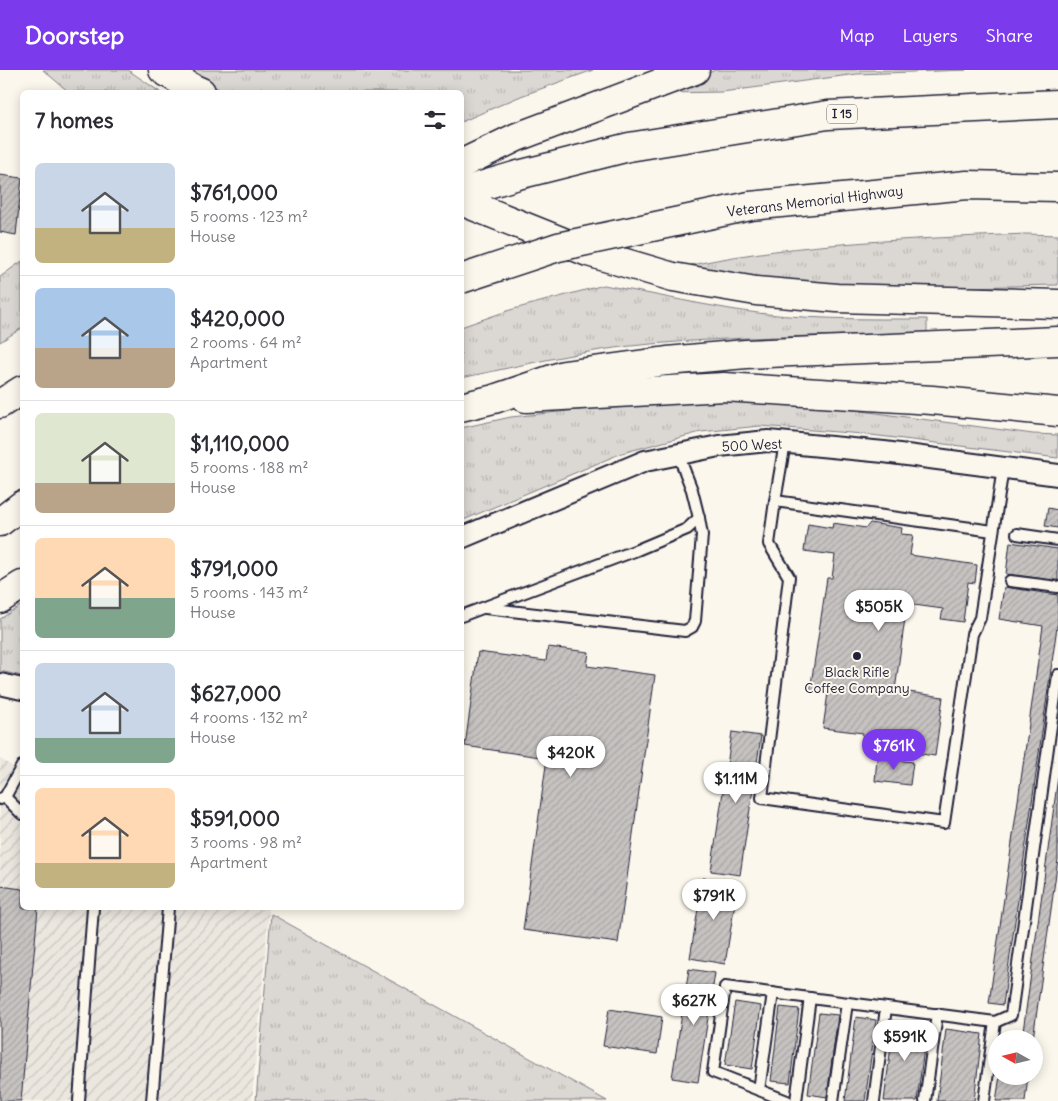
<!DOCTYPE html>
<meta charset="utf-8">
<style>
body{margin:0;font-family:Delius,sans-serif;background:#f2f2f3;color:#2b2b33;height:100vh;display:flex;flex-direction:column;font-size:19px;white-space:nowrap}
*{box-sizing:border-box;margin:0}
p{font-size:16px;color:#7c7c81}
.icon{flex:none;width:28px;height:28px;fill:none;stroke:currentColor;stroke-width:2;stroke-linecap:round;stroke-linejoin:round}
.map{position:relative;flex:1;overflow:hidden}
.details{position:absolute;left:20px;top:20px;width:444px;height:820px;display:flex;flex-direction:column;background:#fff;border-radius:8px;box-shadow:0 2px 12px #0003}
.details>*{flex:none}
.needle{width:32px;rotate:278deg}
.controls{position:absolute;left:988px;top:960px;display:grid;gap:10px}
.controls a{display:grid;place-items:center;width:55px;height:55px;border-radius:50%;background:#fff;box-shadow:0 2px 12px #0003;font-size:25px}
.price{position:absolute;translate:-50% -42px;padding:0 11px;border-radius:18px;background:#fff;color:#222;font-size:16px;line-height:32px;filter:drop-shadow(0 1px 2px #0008)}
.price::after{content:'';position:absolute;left:50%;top:30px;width:15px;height:11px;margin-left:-8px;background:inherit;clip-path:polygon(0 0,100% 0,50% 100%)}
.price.current{background:#7c3aed;color:#fff}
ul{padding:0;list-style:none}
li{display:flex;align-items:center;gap:15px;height:125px;padding:0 15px}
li+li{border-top:1px solid #e1e1e2}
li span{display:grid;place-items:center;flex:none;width:140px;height:100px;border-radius:8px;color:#555}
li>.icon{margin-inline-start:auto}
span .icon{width:60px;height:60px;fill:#fffc;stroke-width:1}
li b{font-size:21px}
h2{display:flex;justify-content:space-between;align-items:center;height:60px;padding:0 15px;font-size:21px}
header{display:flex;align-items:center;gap:30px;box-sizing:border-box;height:70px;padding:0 25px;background:#7c3aed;color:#fff}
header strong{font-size:24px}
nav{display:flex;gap:28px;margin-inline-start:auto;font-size:18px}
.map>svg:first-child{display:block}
.industrial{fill:url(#industrial-furrows)}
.grass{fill:url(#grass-tufts);stroke:#7e7d87}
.building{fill:url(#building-hatch);stroke:#22223b}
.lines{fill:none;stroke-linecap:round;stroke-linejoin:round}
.service-casing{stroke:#22223b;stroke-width:14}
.minor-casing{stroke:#22223b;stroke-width:24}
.motorway-casing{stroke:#22223b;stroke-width:31}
.service{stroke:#fbf7ec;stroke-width:10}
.minor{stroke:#fbf7ec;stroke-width:20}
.motorway{stroke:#fbf7ec;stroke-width:28}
.motorway-bridge-casing{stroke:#22223b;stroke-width:31;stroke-linecap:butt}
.motorway-bridge{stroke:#fbf7ec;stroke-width:28}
.poi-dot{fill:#22223b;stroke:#fbf7ec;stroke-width:2}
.labels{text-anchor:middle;stroke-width:4;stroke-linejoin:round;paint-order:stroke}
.shield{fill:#fbf7ec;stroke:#636270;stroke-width:1}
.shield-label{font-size:12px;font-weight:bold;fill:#22223b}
.street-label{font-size:14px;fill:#22223b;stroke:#fbf7ec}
.poi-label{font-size:14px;fill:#22223b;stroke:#fbf7ec}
</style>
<header>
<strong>Doorstep</strong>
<nav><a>Map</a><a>Layers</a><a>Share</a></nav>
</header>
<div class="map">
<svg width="1058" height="1031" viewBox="0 0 1058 1031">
<defs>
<pattern id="industrial-furrows" width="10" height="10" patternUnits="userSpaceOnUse" patternTransform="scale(1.25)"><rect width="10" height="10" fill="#ebe7df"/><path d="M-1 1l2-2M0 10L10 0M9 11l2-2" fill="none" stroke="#c9c6c0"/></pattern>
<pattern id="grass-tufts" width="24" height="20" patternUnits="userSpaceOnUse" patternTransform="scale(1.25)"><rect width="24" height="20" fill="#dbd8d3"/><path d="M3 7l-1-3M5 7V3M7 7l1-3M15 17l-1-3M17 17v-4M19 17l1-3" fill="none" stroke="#bcb9b6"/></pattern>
<pattern id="building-hatch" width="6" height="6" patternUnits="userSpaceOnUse" patternTransform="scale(1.25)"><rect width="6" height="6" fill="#c6c2c0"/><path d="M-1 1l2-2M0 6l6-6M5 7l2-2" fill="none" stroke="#aaa6a6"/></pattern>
</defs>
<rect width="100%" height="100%" fill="#fbf7ec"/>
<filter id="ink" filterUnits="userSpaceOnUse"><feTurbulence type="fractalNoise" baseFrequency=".02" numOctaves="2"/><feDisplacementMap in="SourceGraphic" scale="10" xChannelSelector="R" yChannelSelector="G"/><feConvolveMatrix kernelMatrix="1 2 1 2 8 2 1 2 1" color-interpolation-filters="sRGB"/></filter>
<g filter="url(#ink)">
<polygon class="industrial" points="0,689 22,702 22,838 265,838 269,840 252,1031 0,1031"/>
<g class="grass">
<polygon points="43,0 128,0 160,22 69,22"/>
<polygon points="181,0 593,0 521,26 461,52 461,22 226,22 189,5"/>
<polygon points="715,0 966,0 857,4 722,22 667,23"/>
<path d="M1026 164 1058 165V215L915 218 756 210 691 195C800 172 915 169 1026 164Z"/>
<polygon points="22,191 22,258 0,272 0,207"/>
<path d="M604 215C648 223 692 233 736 240 799 250 863 249 927 249V263C835 266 743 266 651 274 587 279 524 295 461 308V257L510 240Z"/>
<polygon points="685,332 753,332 824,336 1033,364 1058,365 1058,388 863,364 760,356 701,362 622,383 461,451 461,358 511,347 625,335"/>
<polygon points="22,535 22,606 0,601 0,549"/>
<polygon points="271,844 607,1031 256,1031"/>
</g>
<g class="building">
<polygon points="0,105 22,108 16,165 0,162"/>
<polygon points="1048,438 1058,440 1058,458 1045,456"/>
<polygon points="833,453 866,458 870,453 902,458 901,464 913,465 910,485 977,495 975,513 968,512 963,552 941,549 943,539 907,534 895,620 943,627 935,686 861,675 863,663 823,658 828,623 810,621 827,508 832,508 835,485 804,481 808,454 832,458"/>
<polygon points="1010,472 1058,479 1058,511 1006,504"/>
<polygon points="1004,517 1058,525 1058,550 1003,935 989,933 1043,556 999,549"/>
<polygon points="548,577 589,582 587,596 655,605 618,873 523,860 547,688 465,676 478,582 546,591"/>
<polygon points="732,662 761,666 740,805 711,801"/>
<polygon points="877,688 913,692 910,715 875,711"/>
<polygon points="1058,707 1058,789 1033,969 1022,969"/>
<polygon points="703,808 738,814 725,894 690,888"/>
<polygon points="0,816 22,819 22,838 38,838 21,1031 0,1031"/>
<polygon points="689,899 715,903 698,1012 672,1008"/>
<polygon points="735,932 761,936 752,999 725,995"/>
<polygon points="780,937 799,939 790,1013 771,1011"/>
<polygon points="609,939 662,947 657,984 603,976"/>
<polygon points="819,943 838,945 827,1027 808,1024"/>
<polygon points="856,947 876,950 865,1031 845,1031"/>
<polygon points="894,952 927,956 917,1031 884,1031"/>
<polygon points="946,959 982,964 974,1031 937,1031"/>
<polygon points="1000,1006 1028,1006 1025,1031 996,1031"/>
</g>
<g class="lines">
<g class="service-casing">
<g id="service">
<polyline points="785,373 775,431 769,474 789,507 762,728 944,753 972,564 980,548 1003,398"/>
<polyline points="775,431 993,461"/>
<polyline points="1017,464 1058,470"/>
<polyline points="1010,511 1058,517"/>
<polyline points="485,538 685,561 692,557 695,551 702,465 699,448"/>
<polyline points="461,546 637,480 687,459 699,448 692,420 678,384"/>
<polyline points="5,727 22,744"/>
<polyline points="0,729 5,727 22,696"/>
<polyline points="759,1020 773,923"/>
<polyline points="79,1031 93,838"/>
<polyline points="152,1031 168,838"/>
<polyline points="787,1031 713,1002 725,917 995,952 1011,945 1058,605"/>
<polyline points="796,1031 810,928"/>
<polyline points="833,1031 847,933"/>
<polyline points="874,1031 886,938"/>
<polyline points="925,1031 937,944"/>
<polyline points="984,1031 995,952"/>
</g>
</g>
<g class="minor-casing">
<g id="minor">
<polyline points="461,468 645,391 719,376 768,371 884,382 1058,405"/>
<polyline points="0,614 22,619"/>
</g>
</g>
<g class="motorway-casing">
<g id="motorway">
<polyline points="163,0 192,18 201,22"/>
<polyline points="461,94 517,67 695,0"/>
<polyline points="461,122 518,105 629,77 828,45 1058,34"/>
<polyline points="461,131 588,182 673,207 756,221 837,228 1058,234"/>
<polyline points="750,136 967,115 1058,117"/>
<polyline points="526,328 724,317 932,330 1058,342"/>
<polyline points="0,334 22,320"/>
<polyline points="461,337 494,329 564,305 667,291 746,284 1058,271"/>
<polyline points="0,452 22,435"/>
<polyline points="0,529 22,515"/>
</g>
</g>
<use href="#service" class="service"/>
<use href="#minor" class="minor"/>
<use href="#motorway" class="motorway"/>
<g class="motorway-bridge-casing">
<polyline id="motorway-bridge" points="461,209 558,177 750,136"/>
</g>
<use href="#motorway-bridge" class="motorway-bridge"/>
</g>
</g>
<circle class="poi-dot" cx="857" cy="586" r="5"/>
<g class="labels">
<rect class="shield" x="827" y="34.5" width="30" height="19" rx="4"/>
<g class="shield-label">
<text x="842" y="48">I 15</text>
</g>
<g class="street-label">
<text transform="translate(815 131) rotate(-7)" y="5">Veterans Memorial Highway</text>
<text transform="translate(752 375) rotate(-3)" y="5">500 West</text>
</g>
<g class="poi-label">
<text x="857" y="607">Black Rifle<tspan x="857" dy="16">Coffee Company</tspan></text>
</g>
</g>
</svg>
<div class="controls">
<a><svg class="needle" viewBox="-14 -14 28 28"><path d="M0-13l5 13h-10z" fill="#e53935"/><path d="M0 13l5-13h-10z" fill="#7c7c81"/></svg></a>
</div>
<b class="price" style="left:879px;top:562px">$505K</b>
<b class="price current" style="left:894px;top:701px">$761K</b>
<b class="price" style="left:571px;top:708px">$420K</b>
<b class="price" style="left:736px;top:734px">$1.11M</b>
<b class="price" style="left:714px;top:851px">$791K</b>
<b class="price" style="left:694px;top:956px">$627K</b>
<b class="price" style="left:905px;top:992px">$591K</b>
<section class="details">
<h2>7 homes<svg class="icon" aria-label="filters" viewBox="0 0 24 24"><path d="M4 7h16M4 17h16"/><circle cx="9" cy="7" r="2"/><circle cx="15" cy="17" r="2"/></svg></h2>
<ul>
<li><span style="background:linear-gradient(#c9d6e8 65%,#c2b280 0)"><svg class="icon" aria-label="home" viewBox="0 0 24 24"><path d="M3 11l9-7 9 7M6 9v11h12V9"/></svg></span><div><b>$761,000</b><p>5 rooms · 123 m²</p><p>House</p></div></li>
<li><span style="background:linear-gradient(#a9c7e8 60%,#b9a48a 0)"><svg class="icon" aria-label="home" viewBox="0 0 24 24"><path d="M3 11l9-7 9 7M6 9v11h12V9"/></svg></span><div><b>$420,000</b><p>2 rooms · 64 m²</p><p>Apartment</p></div></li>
<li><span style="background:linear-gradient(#dfe7d0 70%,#b9a48a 0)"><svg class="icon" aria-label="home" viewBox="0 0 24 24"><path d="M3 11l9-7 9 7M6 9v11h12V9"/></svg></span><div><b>$1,110,000</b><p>5 rooms · 188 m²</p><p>House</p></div></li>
<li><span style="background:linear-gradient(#ffd9b3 60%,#7fa58c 0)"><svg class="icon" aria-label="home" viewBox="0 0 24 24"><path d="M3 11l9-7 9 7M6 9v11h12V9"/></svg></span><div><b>$791,000</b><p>5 rooms · 143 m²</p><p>House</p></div></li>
<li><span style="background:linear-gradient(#c9d6e8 75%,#7fa58c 0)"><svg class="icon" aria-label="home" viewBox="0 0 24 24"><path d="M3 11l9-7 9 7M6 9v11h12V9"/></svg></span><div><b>$627,000</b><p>4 rooms · 132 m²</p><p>House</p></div></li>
<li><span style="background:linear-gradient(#ffd9b3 75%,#c2b280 0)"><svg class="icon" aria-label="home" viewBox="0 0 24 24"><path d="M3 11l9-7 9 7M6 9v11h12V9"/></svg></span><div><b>$591,000</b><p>3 rooms · 98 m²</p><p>Apartment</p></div></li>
</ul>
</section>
</div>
